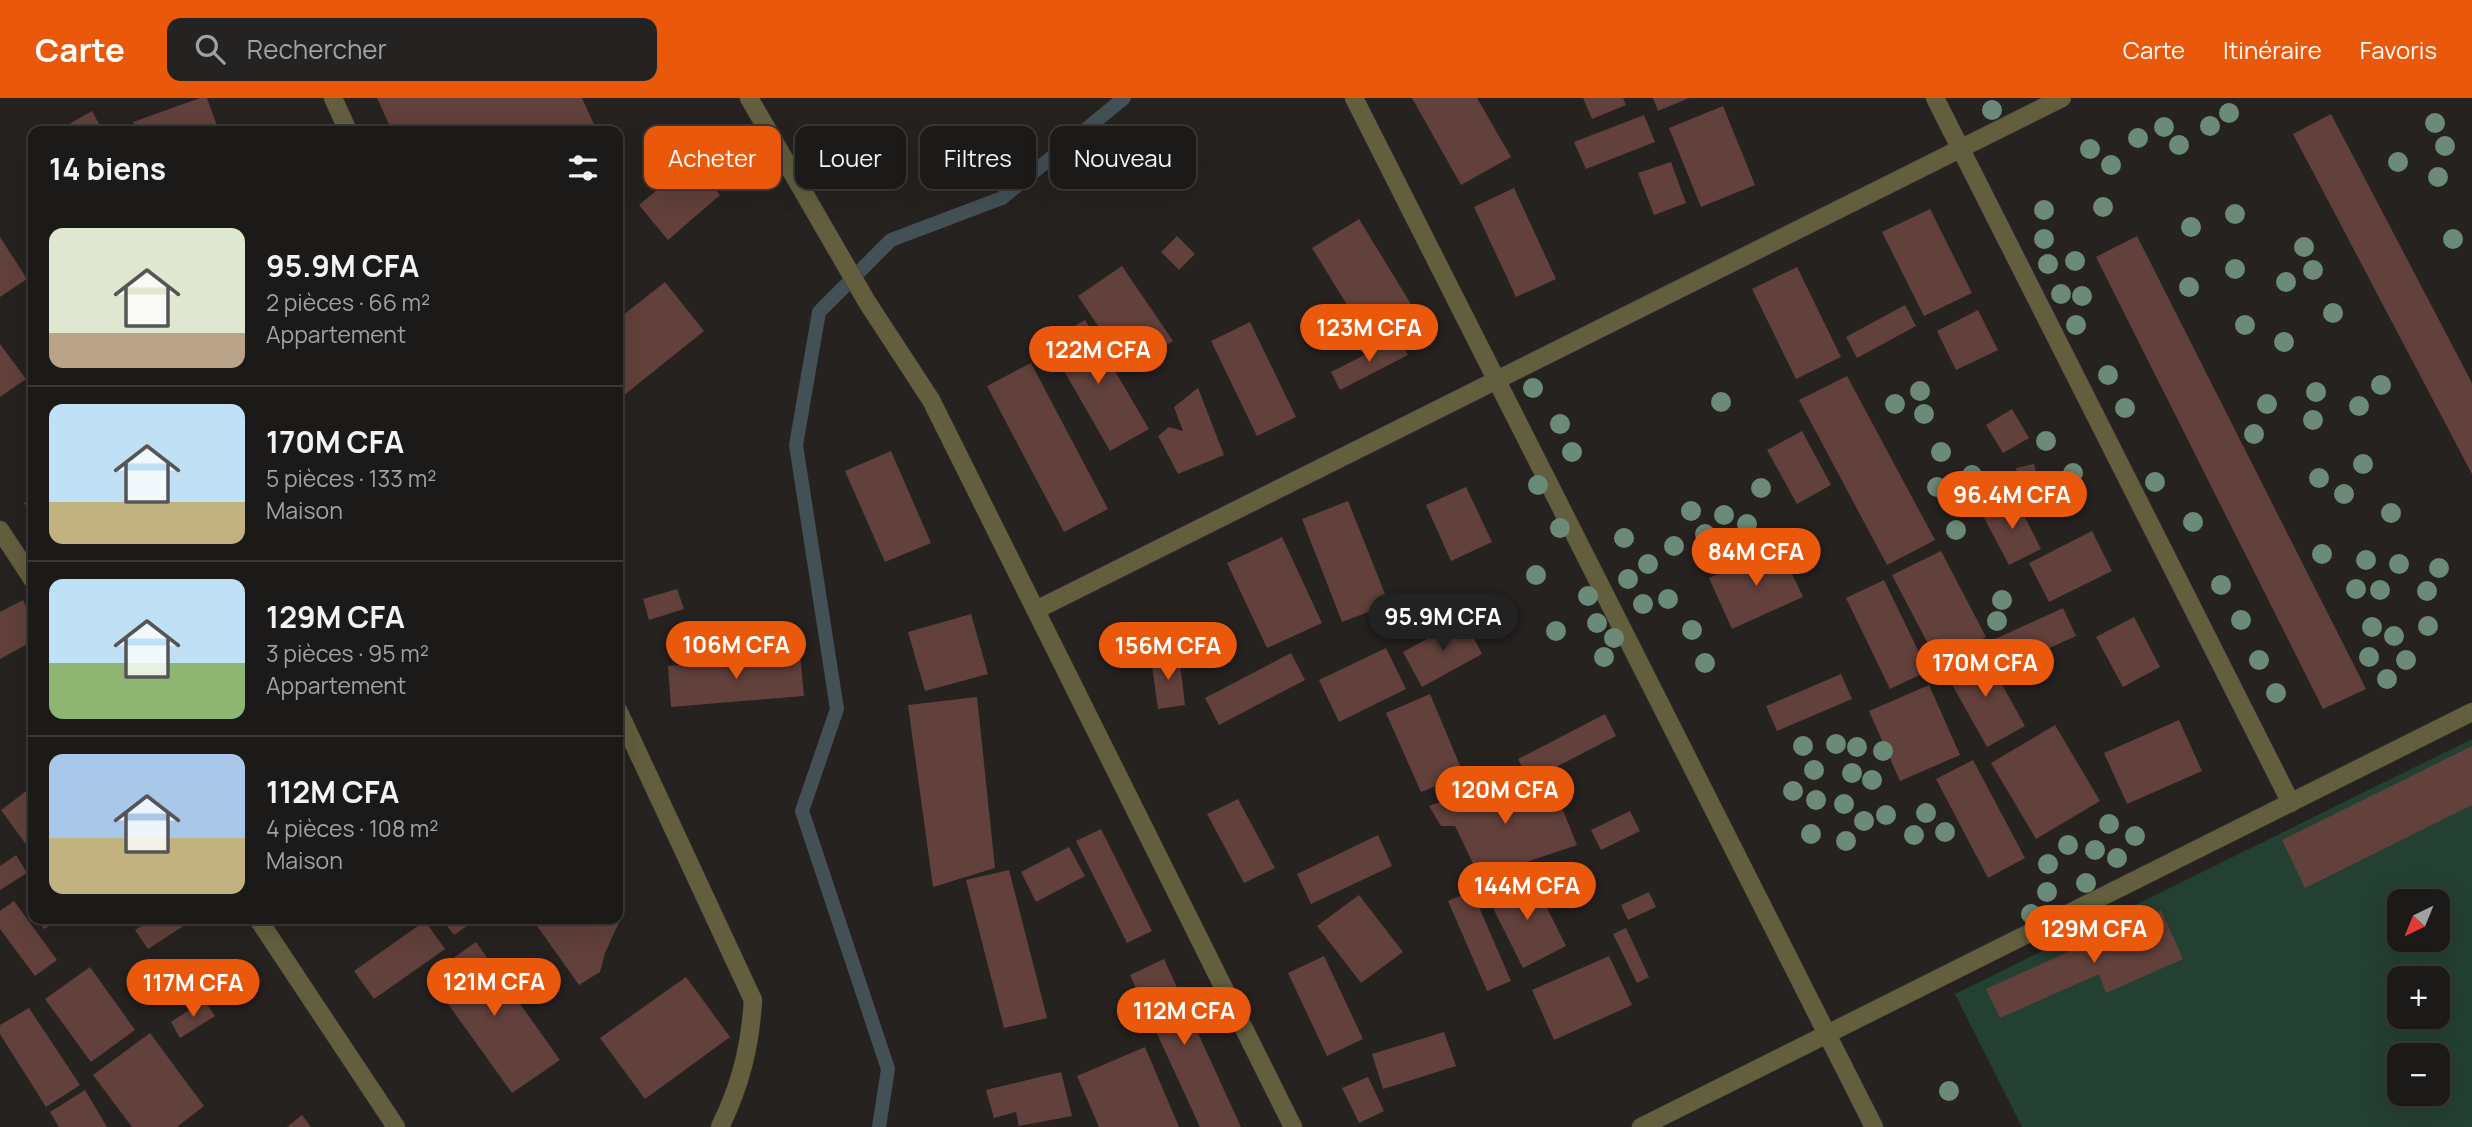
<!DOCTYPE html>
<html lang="fr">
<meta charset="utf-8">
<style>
body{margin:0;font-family:Manrope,sans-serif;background:#252321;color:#f1f3f6;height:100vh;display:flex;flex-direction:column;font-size:26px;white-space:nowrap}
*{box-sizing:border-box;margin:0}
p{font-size:23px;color:#a0a1a2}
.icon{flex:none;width:38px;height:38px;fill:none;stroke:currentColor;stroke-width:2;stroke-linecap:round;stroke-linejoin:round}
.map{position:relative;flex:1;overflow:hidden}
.details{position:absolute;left:28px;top:28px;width:595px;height:798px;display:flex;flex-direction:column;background:#1c1a18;border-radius:14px;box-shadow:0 7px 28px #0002,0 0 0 2px #3a3837}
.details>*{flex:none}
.hud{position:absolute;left:644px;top:28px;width:665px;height:63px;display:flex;gap:14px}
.needle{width:46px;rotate:223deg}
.controls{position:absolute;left:2387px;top:791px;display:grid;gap:14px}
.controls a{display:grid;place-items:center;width:63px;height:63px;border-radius:14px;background:#1c1a18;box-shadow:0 7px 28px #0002,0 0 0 2px #3a3837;font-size:35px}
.price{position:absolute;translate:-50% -60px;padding:0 16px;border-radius:24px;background:#ea580c;color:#fff;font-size:23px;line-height:46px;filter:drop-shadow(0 2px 4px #0008)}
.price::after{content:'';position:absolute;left:50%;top:42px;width:21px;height:16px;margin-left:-10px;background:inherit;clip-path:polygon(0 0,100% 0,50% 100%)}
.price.current{background:#222;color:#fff}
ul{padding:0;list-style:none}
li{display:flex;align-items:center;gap:21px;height:175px;padding:0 21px}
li+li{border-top:2px solid #3a3837}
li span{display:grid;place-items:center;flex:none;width:196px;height:140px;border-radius:14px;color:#555}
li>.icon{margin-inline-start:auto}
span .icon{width:84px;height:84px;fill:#fffc;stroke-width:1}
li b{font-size:30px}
h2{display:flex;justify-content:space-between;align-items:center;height:84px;padding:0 21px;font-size:30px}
.pill{padding:0 24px;border-radius:14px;background:#1c1a18;box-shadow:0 7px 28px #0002,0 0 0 2px #3a3837;font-size:24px;line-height:63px}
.pill.current{background:#ea580c;color:#fff}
header{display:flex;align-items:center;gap:42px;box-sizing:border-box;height:98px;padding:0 35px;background:#ea580c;color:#fff}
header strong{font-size:33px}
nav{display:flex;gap:38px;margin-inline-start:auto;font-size:24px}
.search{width:490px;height:63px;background:#252321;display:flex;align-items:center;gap:18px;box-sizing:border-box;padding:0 24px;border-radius:14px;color:#a0a1a2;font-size:26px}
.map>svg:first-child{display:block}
.green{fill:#244032;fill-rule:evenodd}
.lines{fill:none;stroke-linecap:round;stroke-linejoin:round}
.stream{stroke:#435056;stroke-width:14}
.building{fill:#62403b}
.minor-casing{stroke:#403c3a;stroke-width:19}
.tertiary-casing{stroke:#403c3a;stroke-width:19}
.minor{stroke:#625e3e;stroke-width:18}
.tertiary{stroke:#625e3e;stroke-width:18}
.tree{fill:#6b8a77}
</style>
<header>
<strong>Carte</strong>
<div class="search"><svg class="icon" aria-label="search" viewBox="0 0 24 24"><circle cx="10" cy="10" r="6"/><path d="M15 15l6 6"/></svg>Rechercher</div>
<nav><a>Carte</a><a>Itinéraire</a><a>Favoris</a></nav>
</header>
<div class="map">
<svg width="2472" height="1029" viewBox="0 0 2472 1029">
<rect width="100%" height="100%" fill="#262220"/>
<path class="green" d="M2472 641V1029H2022L1955 896ZM2399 803H2438V842H2399ZM2399 880H2438V919H2399ZM2399 957H2438V996H2399Z"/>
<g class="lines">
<polyline class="stream" points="879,1029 888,971 802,713 837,611 796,347 819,214 891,142 1002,100 1124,0"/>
</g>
<g class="building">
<polygon points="200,0 207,0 219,33 136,33 133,24"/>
<polygon points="377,0 582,0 597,33 392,33"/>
<polygon points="1412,0 1477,0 1511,59 1461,87"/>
<polygon points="1583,0 1623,0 1626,7 1592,21"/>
<polygon points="1653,0 1689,0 1658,13"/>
<polygon points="1723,8 1755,87 1701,109 1669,30"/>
<polygon points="92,13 103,33 57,33"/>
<polygon points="2331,16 2472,285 2472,376 2293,36"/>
<polygon points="1644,17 1655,44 1586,71 1574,44"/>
<polygon points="692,63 720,97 668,142 639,107"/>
<polygon points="1671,64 1686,105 1654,117 1638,75"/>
<polygon points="1514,90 1556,181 1516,199 1474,109"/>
<polygon points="1930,111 1972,195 1924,218 1882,134"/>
<polygon points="1359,121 1417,216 1370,244 1312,150"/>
<polygon points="1177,138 1195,156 1179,172 1161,154"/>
<polygon points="2137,138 2366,591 2323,611 2096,159"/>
<polygon points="0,139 27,181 0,199"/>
<polygon points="1122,168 1173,243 1128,273 1078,198"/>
<polygon points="1797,169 1841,259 1796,281 1752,191"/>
<polygon points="665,184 704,233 618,302 618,221"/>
<polygon points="1905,207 1916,228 1857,260 1846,239"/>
<polygon points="1978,212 1998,252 1956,272 1937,233"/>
<polygon points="1085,222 1149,331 1110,353 1047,243"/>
<polygon points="1250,224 1296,319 1257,338 1211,243"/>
<polygon points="1398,240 1408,257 1340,292 1331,274"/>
<polygon points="0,246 26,281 0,299"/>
<polygon points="1031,265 1108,411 1064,434 987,288"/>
<polygon points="1847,278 1935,442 1887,467 1799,302"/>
<polygon points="1198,290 1224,357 1178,376 1158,338 1169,329 1183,333 1174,309"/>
<polygon points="2012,311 2029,340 2003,355 1986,327"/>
<polygon points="1802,333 1831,387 1797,406 1767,352"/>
<polygon points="891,353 931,445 885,464 845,373"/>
<polygon points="2034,366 2041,394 2022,398 2016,370"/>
<polygon points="1466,389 1492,444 1451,463 1426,407"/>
<polygon points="2015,399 2041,451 2009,467 1982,416"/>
<polygon points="33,401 33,417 24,405"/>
<polygon points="1348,403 1389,506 1342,524 1302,421"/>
<polygon points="2092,433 2112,473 2049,504 2029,465"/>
<polygon points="1282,439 1322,525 1267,550 1227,465"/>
<polygon points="1779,448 1803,499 1732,531 1709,480"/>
<polygon points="1941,453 1986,539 1938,565 1892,477"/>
<polygon points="1884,482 1928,573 1890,591 1846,500"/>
<polygon points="677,491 684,511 649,522 643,501"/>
<polygon points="23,502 33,522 33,543 0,561 0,514"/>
<polygon points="2063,510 2076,538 2008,569 1995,541"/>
<polygon points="971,516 988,576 925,593 908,534"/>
<polygon points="2134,519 2160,569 2123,589 2096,539"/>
<polygon points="1464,521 1482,556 1422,589 1403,554"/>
<polygon points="1386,550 1406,591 1339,624 1319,582"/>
<polygon points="1984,554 2025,628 1987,649 1945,574"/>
<polygon points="1291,555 1305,582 1219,627 1205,600"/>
<polygon points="800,557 804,598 671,609 668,568"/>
<polygon points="1179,557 1185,607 1158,611 1151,561"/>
<polygon points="1841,576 1852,601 1777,633 1766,608"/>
<polygon points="1929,587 1960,657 1900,683 1869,613"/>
<polygon points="1430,596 1464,677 1421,694 1386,615"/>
<polygon points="977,599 995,770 933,789 908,607"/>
<polygon points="1605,616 1616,638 1529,683 1518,661"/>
<polygon points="2179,622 2202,673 2127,706 2104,655"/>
<polygon points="2055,627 2100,703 2036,741 1991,665"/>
<polygon points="2472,648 2472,707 2305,790 2282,742"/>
<polygon points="1973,662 2025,760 1988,780 1936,681"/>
<polygon points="1512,678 1533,706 1560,705 1577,747 1480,780 1455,728 1441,728 1429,708"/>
<polygon points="33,688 33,756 1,712"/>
<polygon points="1238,701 1275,770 1244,785 1207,716"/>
<polygon points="1630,713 1640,733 1601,752 1591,732"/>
<polygon points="1101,731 1152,833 1127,845 1076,743"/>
<polygon points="1378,737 1392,768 1311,806 1297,776"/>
<polygon points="1069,749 1085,778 1036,804 1021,774"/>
<polygon points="16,757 27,775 0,792 0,768"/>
<polygon points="1009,772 1047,920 1004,930 966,782"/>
<polygon points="1531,778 1566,848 1523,870 1488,800"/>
<polygon points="1472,793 1511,883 1487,893 1448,803"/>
<polygon points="1649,794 1656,809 1628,822 1621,807"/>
<polygon points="1359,797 1403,854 1361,885 1317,828"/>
<polygon points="14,803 57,862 35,878 0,831 0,813"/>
<polygon points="618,812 621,820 605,855 600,874 579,887 535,825 541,821 618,821"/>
<polygon points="2161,812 2183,861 2106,895 2099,876 2000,920 1986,891"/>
<polygon points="38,821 62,821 44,831"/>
<polygon points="152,821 194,821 148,851 135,832"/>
<polygon points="442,821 477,821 454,837"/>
<polygon points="425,823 445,851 374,901 354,873"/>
<polygon points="1626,830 1649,879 1637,885 1613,836"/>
<polygon points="476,844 560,962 512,995 428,878"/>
<polygon points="1324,858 1363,941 1327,958 1288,875"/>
<polygon points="1609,858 1632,907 1554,942 1532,892"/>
<polygon points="1164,861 1241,1029 1200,1029 1130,877"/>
<polygon points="90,869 135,932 91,964 45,901"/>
<polygon points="686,879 730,939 645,1001 600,940"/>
<polygon points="204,902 215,918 180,940 171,924"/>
<polygon points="29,910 80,987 46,1009 0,936 0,927"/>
<polygon points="1444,934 1456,968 1383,991 1372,956"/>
<polygon points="150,935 204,1008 177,1029 132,1029 93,977"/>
<polygon points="1145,949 1179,1029 1099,1029 1077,978"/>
<polygon points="1061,974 1072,1018 1019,1028 1016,1014 994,1020 986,992"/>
<polygon points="1368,979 1384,1013 1359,1025 1342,990"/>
<polygon points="85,992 107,1029 59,1029 50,1014"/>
<polygon points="302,1017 311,1029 287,1029"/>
</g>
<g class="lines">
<g class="minor-casing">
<g id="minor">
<polyline points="333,0 348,33"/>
<polyline points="749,0 867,204 931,302 1293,1029"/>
<polyline points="1935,0 2291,705"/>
<polyline points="0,432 33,482"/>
<polyline points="1036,512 2062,0"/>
<path d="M618 612 753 902C750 949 741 986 720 1029"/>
<polyline points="258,821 396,1029"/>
<polyline points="1641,1029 2472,614"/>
</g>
</g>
<g class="tertiary-casing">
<polyline id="tertiary" points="1354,0 1874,1029"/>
</g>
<use href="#minor" class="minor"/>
<use href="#tertiary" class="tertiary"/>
</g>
<g class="tree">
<circle cx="1992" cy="12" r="10"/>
<circle cx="2229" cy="15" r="10"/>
<circle cx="2435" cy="25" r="10"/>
<circle cx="2210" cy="28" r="10"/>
<circle cx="2164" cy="29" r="10"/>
<circle cx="2138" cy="40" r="10"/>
<circle cx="2179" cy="47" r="10"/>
<circle cx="2445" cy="48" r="10"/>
<circle cx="2090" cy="51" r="10"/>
<circle cx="2398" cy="64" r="10"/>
<circle cx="2111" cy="67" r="10"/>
<circle cx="2438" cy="79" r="10"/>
<circle cx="2103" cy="109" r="10"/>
<circle cx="2044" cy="112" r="10"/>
<circle cx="2235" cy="116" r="10"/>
<circle cx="2191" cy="129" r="10"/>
<circle cx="2044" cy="141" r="10"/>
<circle cx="2453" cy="141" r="10"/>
<circle cx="2304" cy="149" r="10"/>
<circle cx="2075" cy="163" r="10"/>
<circle cx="2048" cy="166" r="10"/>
<circle cx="2235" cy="171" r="10"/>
<circle cx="2313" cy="172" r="10"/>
<circle cx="2286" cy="184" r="10"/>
<circle cx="2189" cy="189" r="10"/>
<circle cx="2061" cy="196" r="10"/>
<circle cx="2082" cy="198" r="10"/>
<circle cx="2333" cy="215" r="10"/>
<circle cx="2076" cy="227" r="10"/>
<circle cx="2245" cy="227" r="10"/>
<circle cx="2284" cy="244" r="10"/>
<circle cx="2108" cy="277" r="10"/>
<circle cx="2381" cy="287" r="10"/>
<circle cx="1533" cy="290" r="10"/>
<circle cx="1920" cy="293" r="10"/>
<circle cx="2316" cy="294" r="10"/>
<circle cx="1721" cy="304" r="10"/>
<circle cx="1895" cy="306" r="10"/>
<circle cx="2267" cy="306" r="10"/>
<circle cx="2359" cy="308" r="10"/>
<circle cx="2125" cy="310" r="10"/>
<circle cx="1924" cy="316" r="10"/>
<circle cx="2313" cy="322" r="10"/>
<circle cx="1560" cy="326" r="10"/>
<circle cx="2254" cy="336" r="10"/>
<circle cx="2046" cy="343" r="10"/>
<circle cx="1572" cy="354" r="10"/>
<circle cx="1941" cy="354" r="10"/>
<circle cx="2363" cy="366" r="10"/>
<circle cx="2073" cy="375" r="10"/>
<circle cx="1972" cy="377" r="10"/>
<circle cx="2319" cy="380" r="10"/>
<circle cx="2155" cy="384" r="10"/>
<circle cx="1538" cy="387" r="10"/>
<circle cx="1937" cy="389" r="10"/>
<circle cx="1761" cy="390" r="10"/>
<circle cx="2344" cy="396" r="10"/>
<circle cx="1999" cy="397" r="10"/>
<circle cx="2070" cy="401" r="10"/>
<circle cx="1963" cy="408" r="10"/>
<circle cx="1691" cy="413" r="10"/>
<circle cx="2391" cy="415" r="10"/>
<circle cx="1724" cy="417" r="10"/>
<circle cx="2193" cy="424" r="10"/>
<circle cx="1747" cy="426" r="10"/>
<circle cx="1560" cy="430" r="10"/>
<circle cx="1956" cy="432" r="10"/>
<circle cx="1705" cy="436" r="10"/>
<circle cx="1624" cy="440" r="10"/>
<circle cx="1805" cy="445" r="10"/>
<circle cx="1674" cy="448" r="10"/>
<circle cx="2322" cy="456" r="10"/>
<circle cx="2366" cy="462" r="10"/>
<circle cx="1648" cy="466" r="10"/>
<circle cx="2399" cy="466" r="10"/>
<circle cx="2439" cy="470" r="10"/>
<circle cx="1536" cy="477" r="10"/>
<circle cx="1628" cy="481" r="10"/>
<circle cx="2221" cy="487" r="10"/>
<circle cx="2356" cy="491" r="10"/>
<circle cx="2380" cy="492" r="10"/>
<circle cx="2427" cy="493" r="10"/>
<circle cx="1588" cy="498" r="10"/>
<circle cx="1668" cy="501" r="10"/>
<circle cx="2002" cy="502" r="10"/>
<circle cx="1643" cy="506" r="10"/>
<circle cx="2241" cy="522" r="10"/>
<circle cx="1997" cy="523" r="10"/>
<circle cx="1597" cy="525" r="10"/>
<circle cx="2428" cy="528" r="10"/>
<circle cx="2372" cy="529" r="10"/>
<circle cx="1692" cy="532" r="10"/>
<circle cx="1556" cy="533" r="10"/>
<circle cx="2394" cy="538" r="10"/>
<circle cx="1614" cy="540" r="10"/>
<circle cx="1604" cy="559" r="10"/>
<circle cx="2369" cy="559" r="10"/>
<circle cx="2259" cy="562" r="10"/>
<circle cx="2406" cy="562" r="10"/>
<circle cx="1705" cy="565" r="10"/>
<circle cx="2387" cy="581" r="10"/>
<circle cx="2276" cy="595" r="10"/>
<circle cx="1836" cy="646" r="10"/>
<circle cx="1803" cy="648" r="10"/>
<circle cx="1857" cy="649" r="10"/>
<circle cx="1883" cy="653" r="10"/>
<circle cx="1814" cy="672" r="10"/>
<circle cx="1852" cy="675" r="10"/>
<circle cx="1872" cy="682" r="10"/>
<circle cx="1793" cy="693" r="10"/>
<circle cx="1816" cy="702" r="10"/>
<circle cx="1844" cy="706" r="10"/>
<circle cx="1926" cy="715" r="10"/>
<circle cx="1886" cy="717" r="10"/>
<circle cx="1864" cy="723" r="10"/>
<circle cx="2109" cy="726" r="10"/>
<circle cx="1945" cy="734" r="10"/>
<circle cx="1811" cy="736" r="10"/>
<circle cx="1914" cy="737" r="10"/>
<circle cx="2135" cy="738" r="10"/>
<circle cx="1846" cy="743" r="10"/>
<circle cx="2068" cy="747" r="10"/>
<circle cx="2095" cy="752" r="10"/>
<circle cx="2117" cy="760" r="10"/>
<circle cx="2048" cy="766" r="10"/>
<circle cx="2086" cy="785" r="10"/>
<circle cx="2047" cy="794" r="10"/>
<circle cx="2031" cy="816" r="10"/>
<circle cx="1949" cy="993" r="10"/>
</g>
</svg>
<div class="controls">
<a><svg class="needle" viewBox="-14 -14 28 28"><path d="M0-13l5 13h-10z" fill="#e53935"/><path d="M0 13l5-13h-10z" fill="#a0a1a2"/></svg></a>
<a>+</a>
<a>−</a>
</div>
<b class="price" style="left:1369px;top:266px">123M CFA</b>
<b class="price" style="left:1098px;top:288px">122M CFA</b>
<b class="price" style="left:2012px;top:433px">96.4M CFA</b>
<b class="price" style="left:1756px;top:490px">84M CFA</b>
<b class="price current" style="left:1443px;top:555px">95.9M CFA</b>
<b class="price" style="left:736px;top:583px">106M CFA</b>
<b class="price" style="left:1168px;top:584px">156M CFA</b>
<b class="price" style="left:1985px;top:601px">170M CFA</b>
<b class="price" style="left:1505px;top:728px">120M CFA</b>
<b class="price" style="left:1527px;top:824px">144M CFA</b>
<b class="price" style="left:2094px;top:867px">129M CFA</b>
<b class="price" style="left:494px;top:920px">121M CFA</b>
<b class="price" style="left:193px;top:921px">117M CFA</b>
<b class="price" style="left:1184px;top:949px">112M CFA</b>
<div class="hud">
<a class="pill current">Acheter</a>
<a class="pill">Louer</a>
<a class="pill">Filtres</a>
<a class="pill">Nouveau</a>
</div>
<section class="details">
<h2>14 biens<svg class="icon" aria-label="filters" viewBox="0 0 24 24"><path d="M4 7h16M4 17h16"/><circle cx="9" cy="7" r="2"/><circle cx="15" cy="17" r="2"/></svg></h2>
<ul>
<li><span style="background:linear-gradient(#dfe7d0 75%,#b9a48a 0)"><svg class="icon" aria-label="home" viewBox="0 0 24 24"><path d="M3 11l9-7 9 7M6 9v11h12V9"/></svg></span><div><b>95.9M CFA</b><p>2 pièces · 66 m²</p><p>Appartement</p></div></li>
<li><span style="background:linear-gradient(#bfe0f5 70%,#c2b280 0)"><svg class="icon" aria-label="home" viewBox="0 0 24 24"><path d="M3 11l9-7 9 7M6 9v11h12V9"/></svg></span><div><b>170M CFA</b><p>5 pièces · 133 m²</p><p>Maison</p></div></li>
<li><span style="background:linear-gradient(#bfe0f5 60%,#8fb573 0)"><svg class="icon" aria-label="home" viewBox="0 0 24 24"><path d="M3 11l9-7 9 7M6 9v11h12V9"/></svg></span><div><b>129M CFA</b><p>3 pièces · 95 m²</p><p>Appartement</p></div></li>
<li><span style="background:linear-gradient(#a9c7e8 60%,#c2b280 0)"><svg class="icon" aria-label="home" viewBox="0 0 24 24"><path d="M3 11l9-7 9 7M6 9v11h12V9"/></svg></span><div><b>112M CFA</b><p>4 pièces · 108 m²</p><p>Maison</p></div></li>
</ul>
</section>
</div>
